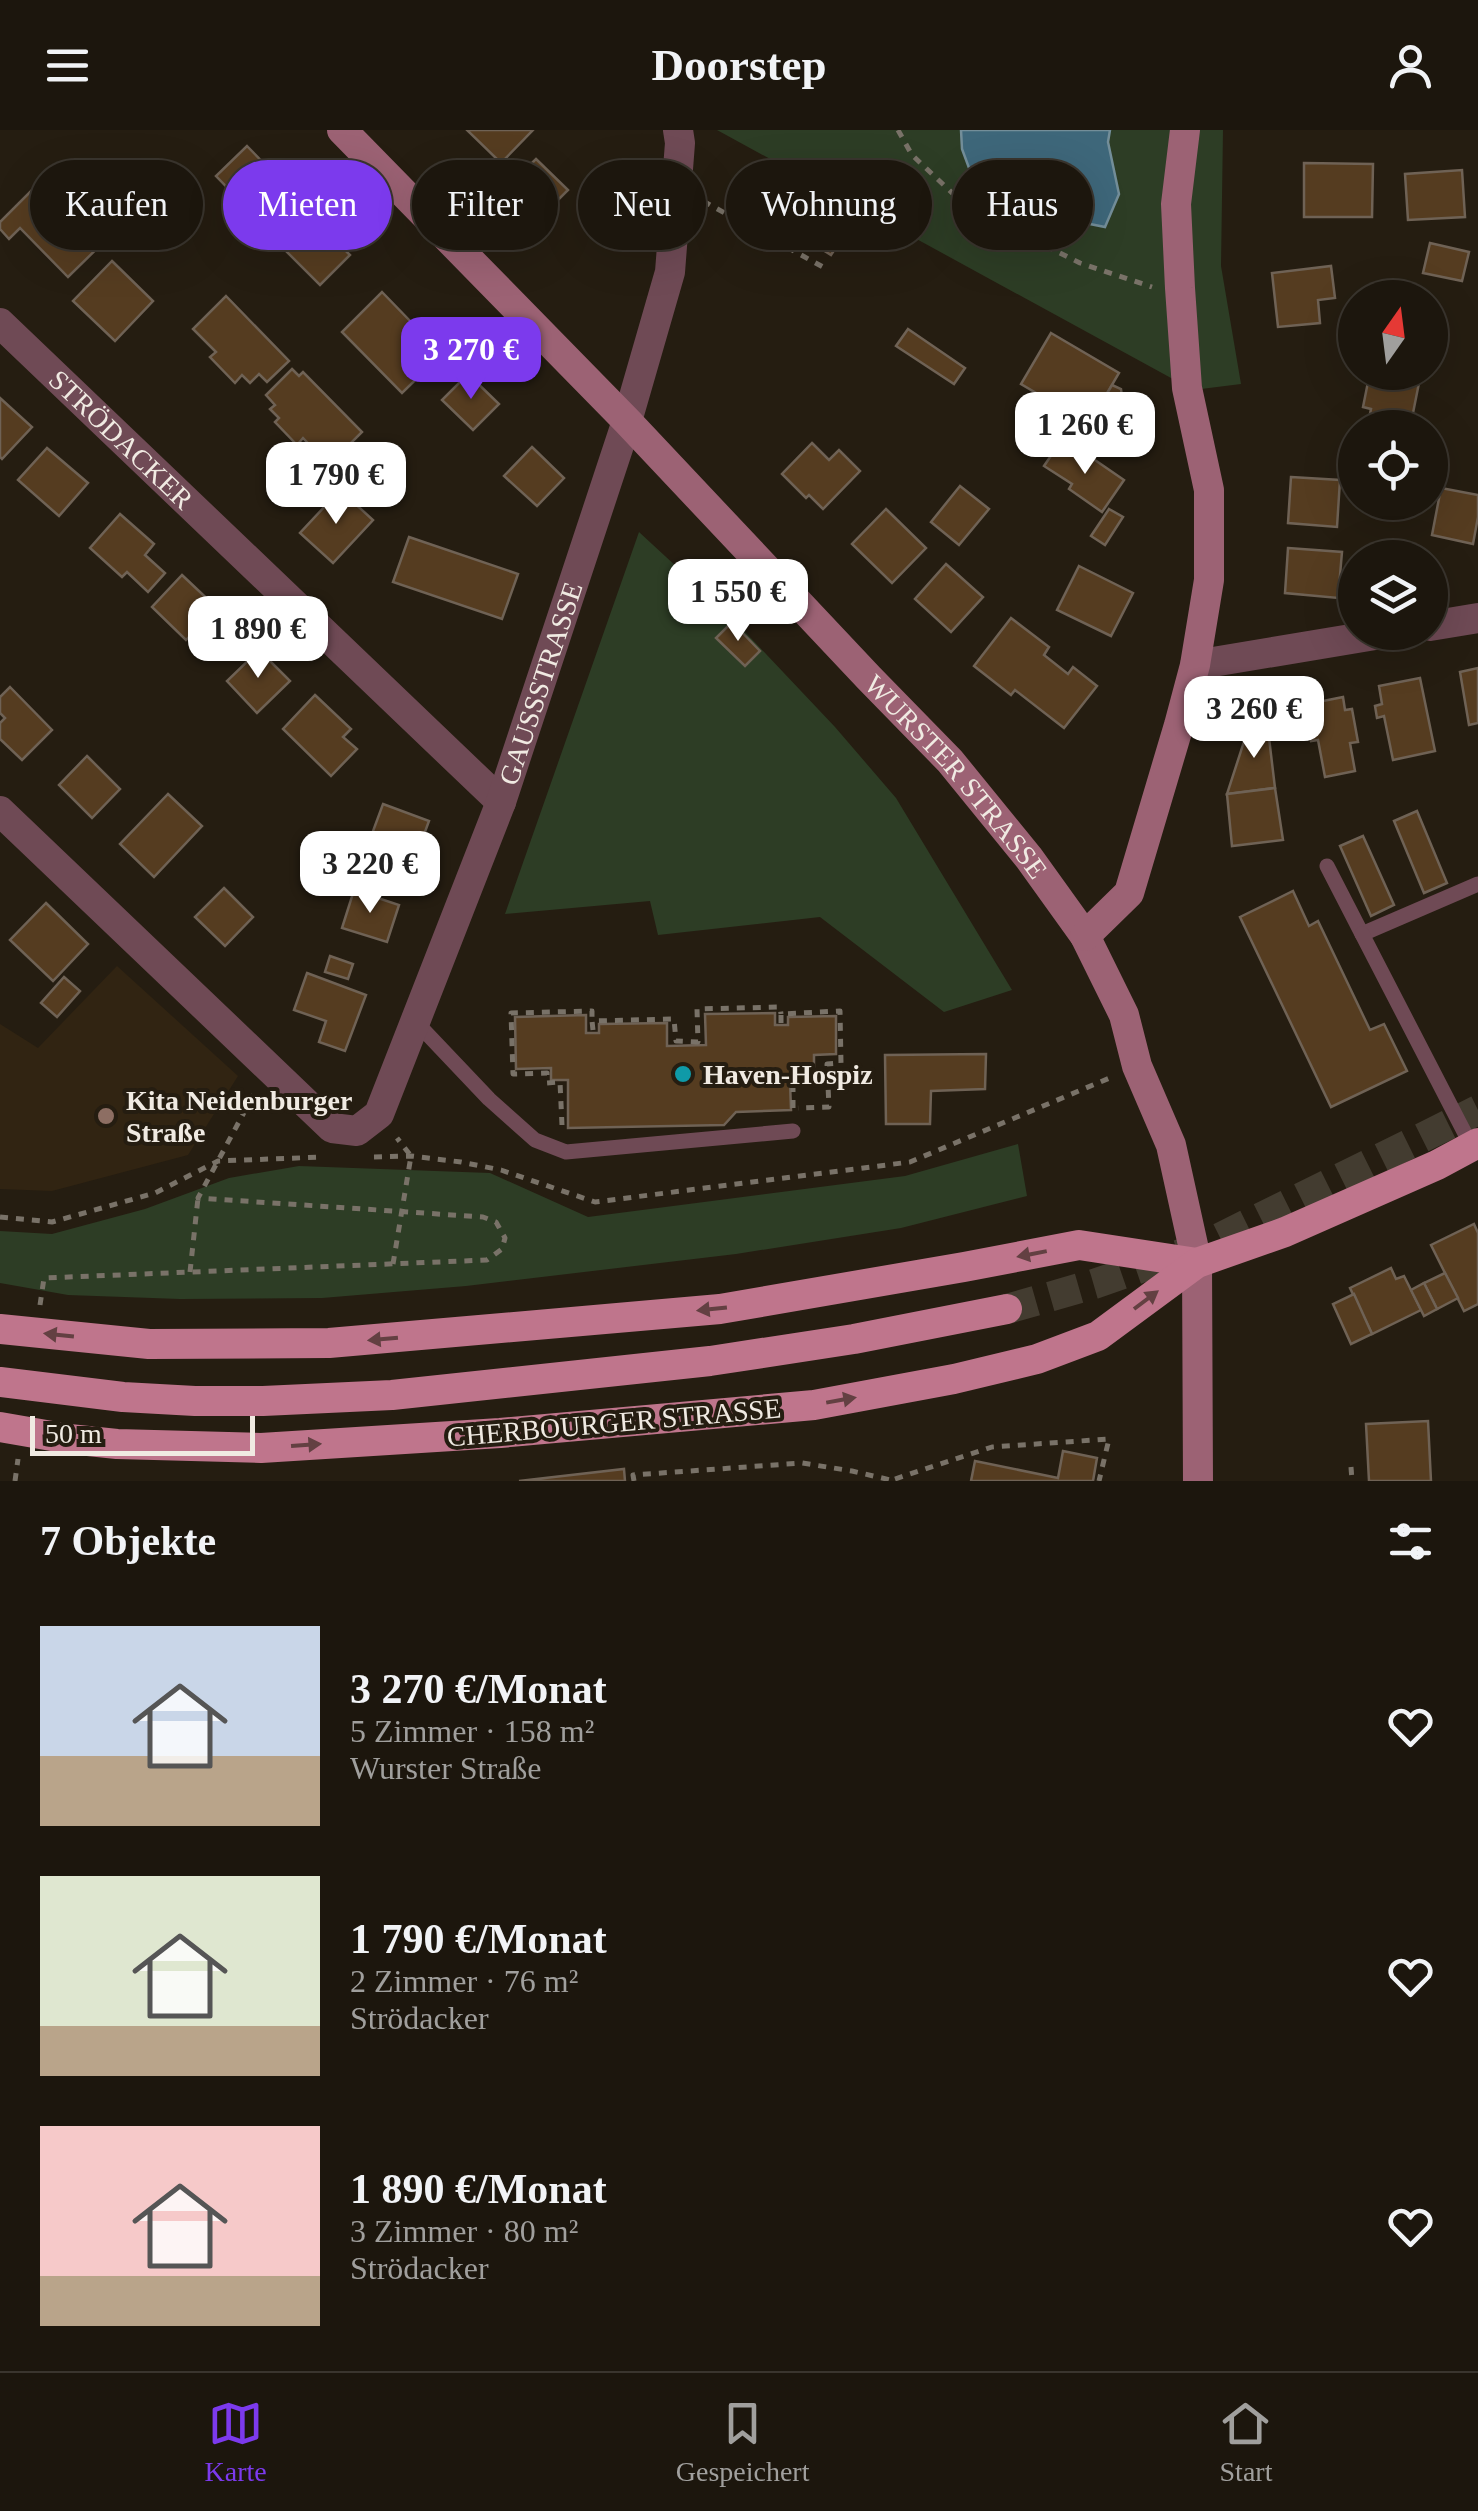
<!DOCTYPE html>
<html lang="de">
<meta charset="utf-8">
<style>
body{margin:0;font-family:Georgia,serif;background:#29231b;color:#f1f3f6;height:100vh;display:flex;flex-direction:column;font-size:38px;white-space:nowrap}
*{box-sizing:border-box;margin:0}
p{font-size:32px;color:#a09f9d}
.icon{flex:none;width:55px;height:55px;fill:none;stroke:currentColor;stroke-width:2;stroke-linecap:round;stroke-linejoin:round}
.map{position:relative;height:1351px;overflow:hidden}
.sheet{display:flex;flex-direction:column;background:#1c160d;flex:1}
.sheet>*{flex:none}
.hud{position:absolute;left:30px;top:30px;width:1420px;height:90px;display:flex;gap:20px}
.needle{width:65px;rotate:14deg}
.controls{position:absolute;left:1338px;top:150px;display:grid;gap:20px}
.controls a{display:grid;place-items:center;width:110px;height:110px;border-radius:50%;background:#1c160d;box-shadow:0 10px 40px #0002,0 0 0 2px #3a352e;font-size:50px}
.scale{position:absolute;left:30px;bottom:25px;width:225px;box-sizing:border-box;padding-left:10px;border:5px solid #f0eae2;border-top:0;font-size:28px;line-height:35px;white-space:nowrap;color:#f0eae2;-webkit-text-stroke:8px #251d11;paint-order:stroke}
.price{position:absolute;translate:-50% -85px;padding:0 22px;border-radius:20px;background:#fff;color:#222;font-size:32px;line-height:65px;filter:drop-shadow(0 2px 5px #0008)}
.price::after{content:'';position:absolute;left:50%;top:60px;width:30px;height:22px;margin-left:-15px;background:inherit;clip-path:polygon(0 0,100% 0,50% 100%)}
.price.selected{background:#7c3aed;color:#fff}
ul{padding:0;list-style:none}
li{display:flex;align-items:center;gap:30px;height:250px;padding:0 40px}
li span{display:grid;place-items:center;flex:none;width:280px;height:200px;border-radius:0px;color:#555}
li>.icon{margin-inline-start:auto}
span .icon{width:120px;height:120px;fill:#fffc;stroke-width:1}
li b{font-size:42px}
h2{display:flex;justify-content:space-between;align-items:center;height:120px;padding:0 40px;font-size:42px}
.tag{padding:0 35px;border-radius:45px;background:#1c160d;box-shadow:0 10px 40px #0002,0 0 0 2px #3a352e;font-size:35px;line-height:90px}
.tag.selected{background:#7c3aed;color:#fff}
header{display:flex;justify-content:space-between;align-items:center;height:130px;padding:0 40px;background:#1c160d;font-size:45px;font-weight:800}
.dock{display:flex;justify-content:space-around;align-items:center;height:140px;border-top:2px solid #3a352e;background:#1c160d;font-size:28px;color:#a09f9d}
.dock a{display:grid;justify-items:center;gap:5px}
.dock .selected{color:#7c3aed}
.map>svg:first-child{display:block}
.built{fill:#312412}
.green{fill:#2d3d25}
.water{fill:#3e677a;stroke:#738e99;stroke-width:2.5}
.building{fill:#553c20;stroke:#6f6255;stroke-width:2.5}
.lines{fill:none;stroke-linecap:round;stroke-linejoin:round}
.primary-tunnel{stroke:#433c30;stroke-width:30;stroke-dasharray:30 15;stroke-linecap:butt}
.path{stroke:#797268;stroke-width:5;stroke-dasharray:8 8;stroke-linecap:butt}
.lane{stroke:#6f4a55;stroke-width:15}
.street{stroke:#6f4a55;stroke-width:30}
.secondary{stroke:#9c6274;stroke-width:30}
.primary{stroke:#bf758c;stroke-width:30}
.oneway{fill:#634042}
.culture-dot{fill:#0f9aa8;stroke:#251d11;stroke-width:4}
.education-dot{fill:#8d6e63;stroke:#251d11;stroke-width:4}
.labels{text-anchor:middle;stroke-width:8;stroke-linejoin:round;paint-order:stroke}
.street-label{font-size:28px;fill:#f0eae2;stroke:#251d11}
.poi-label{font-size:28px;font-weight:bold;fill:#f0eae2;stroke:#251d11;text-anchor:start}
</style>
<header><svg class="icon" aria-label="menu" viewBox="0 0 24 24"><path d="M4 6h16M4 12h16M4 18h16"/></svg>Doorstep<svg class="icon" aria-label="person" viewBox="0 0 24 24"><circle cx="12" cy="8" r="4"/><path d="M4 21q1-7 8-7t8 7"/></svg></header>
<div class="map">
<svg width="1478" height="1351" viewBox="0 0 1478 1351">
<rect width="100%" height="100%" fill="#251d11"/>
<polygon class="built" points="117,836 238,946 188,1025 52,1061 0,1059 0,894 38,918"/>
<g class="green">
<polygon points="717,0 1223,0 1221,136 1241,254 1193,260"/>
<polygon points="639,402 730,486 835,597 896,668 1012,860 944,882 820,787 658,805 650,771 505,784"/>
<polygon points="1018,1014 1027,1066 901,1098 736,1124 466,1156 322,1168 180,1169 68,1165 0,1153 0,1101 52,1104 145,1079 229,1048 299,1036 490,1043 588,1087 905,1046"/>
</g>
<polygon class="water" points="961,0 1110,0 1108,12 1119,64 1105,97 1080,92 1062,80 972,46 962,19"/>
<g class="building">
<polygon points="467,0 533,0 501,33"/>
<polygon points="247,16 281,51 250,81 216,46"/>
<polygon points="536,29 568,60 538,90 506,58"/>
<polygon points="1304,33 1373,34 1372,87 1304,87"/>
<polygon points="1462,40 1465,87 1408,90 1405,44"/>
<polygon points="80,41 117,78 111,84 121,95 68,147 20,98 9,109 0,99 0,92 32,60 46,74"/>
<polygon points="782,44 854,90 831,125 759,80"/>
<polygon points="305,80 350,125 320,155 275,110"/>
<polygon points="1430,113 1469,122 1462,151 1423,143"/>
<polygon points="112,131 153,171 115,211 73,171"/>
<polygon points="1331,136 1335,168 1318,170 1320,193 1278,197 1272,143"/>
<polygon points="382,162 442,224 402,263 342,202"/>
<polygon points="226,166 289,231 267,252 259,244 250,253 242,245 235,253 210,227 216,222 193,199"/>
<polygon points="908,199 965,238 954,254 896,216"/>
<polygon points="1051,203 1119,243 1089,294 1021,254"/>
<polygon points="292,239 299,246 303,242 362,302 329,335 303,308 297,315 275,292 279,288 270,279 275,275 266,265"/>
<polygon points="1370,242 1421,243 1410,298 1367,298 1371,279 1363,277"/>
<polygon points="468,244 499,274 473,300 442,270"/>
<polygon points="1112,255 1121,259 1126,297 1117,312 1089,294"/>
<polygon points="0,268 32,297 2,329 0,327"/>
<polygon points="812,313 829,330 839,320 860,341 823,379 809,365 806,368 782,344"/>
<polygon points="1059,314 1085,331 1089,326 1124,350 1102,382 1069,359 1072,354 1044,336"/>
<polygon points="532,317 564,348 537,376 504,346"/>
<polygon points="47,318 88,353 59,386 18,350"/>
<polygon points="1291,347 1340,350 1337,397 1288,393"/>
<polygon points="960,356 989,379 959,415 931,392"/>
<polygon points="1441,358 1478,365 1478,387 1473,414 1432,405"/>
<polygon points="340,360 373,390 333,433 300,403"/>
<polygon points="886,379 926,418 892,453 852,414"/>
<polygon points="1109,379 1123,387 1105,415 1091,406"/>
<polygon points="120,384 154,414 145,425 165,443 148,462 127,442 122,447 90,418"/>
<polygon points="409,407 518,444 502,489 393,452"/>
<polygon points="1288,418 1342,422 1338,468 1285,463"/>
<polygon points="946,434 983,467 951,502 915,469"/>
<polygon points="1079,436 1133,463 1111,506 1057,480"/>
<polygon points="182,445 217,478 186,510 152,477"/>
<polygon points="1011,488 1049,517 1044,525 1068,544 1073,537 1097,556 1064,598 1015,560 1011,565 974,536"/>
<polygon points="732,492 760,521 745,536 716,508"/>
<polygon points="259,520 290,551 257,583 227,551"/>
<polygon points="1478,538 1478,593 1469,595 1460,542"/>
<polygon points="1420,548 1435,621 1393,630 1384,586 1377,588 1375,576 1382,574 1379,556"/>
<polygon points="10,557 52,600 22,630 0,609 0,593 5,588 0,583 0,567"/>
<polygon points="315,565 351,599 343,607 357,619 331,646 283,599"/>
<polygon points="1343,567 1345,580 1352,579 1358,612 1350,613 1355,641 1325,647 1318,610 1311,611 1306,588 1315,586 1313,573"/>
<polygon points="1252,587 1267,591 1275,658 1227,664"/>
<polygon points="87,626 120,659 92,688 59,655"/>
<polygon points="1275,658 1283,710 1232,716 1227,664"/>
<polygon points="168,664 202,696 154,747 120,714"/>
<polygon points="383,674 429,691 415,729 369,712"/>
<polygon points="1417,681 1447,753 1424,763 1394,691"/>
<polygon points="1363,706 1394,775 1371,786 1340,716"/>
<polygon points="224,758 253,787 225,816 195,787"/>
<polygon points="354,760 399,775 387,812 342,798"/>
<polygon points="1293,761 1309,796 1318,791 1370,900 1384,894 1407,941 1331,977 1240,787"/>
<polygon points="46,773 88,814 53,851 10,810"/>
<polygon points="330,826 353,834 348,849 325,842"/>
<polygon points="307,843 366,865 345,921 319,912 326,891 294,880"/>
<polygon points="64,847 80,861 57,887 41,873"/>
<polygon points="775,883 775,895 788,895 788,887 836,886 836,924 814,925 814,952 790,952 791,980 736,982 724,995 568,998 568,950 551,950 551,938 516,939 515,887 586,885 586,903 599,903 599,894 667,893 667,916 706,915 705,884"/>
<polygon points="986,924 985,959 931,961 930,994 886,994 885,925"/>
<polygon points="1474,1094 1478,1103 1478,1174 1464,1181 1431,1115"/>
<polygon points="1391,1138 1396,1149 1404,1146 1421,1180 1372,1204 1350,1158"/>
<polygon points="1445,1143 1458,1168 1437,1179 1424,1153"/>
<polygon points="1424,1153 1437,1179 1424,1186 1411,1160"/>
<polygon points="1354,1164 1372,1204 1351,1214 1333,1174"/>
<polygon points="1428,1291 1431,1351 1369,1351 1366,1294"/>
<polygon points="1063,1321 1097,1328 1093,1351 971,1351 975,1331 1058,1348"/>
<polygon points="624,1339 625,1351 519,1351"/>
</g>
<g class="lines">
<polyline class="primary-tunnel" points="1007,1179 1094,1154 1201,1117 1478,980"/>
<g class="path">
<polyline points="898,0 912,25 967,77 1080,133 1152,157"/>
<polyline points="703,71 823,137"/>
<polyline points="781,893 781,884 840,881 841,933 827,934 829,977 798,978"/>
<polyline points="593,900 592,891 674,889 676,911 698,912 697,879 780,877 781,884"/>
<polyline points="793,978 793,955 828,953"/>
<polyline points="562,995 560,952 547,953 547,943 513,944 511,883 592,881 592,891"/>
<polyline points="374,1027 411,1026 461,1032 501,1040 595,1072 910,1032 1112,947"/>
<polyline points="0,1087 52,1092 155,1063 218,1031 323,1027"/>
<polyline points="393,1134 411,1026 397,1008"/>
<polyline points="190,1142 198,1068"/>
<polyline points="40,1175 44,1148 487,1130 502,1119 505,1108 496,1092 483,1087 198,1068 255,962"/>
<polyline points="1351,1337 1352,1351"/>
<polyline points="895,1349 992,1317 1109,1309 1099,1351"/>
<polyline points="15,1351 18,1329"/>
<polyline points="634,1351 633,1345 802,1333 852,1341 895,1351"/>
</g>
<g class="lane">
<polyline points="1327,736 1362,804 1478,754"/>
<polyline points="1362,804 1472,1017"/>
<polyline points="415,891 489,969 535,1010 566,1022 793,1001"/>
</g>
<g class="street">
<path id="s1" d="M0 193 501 672"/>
<polyline points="1430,496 1478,488"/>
<polyline points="1195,535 1393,502"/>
<path id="s2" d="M0 681 332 998 357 1001 379 984 501 672 627 291 670 142 680 13 678 0"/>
</g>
<g class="secondary">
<path id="s3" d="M342 0 627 291 869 548 950 631 1029 728 1085 806 1124 885 1137 936 1171 1015 1197 1133 1198 1351"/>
<polyline points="1085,806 1129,763 1179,595 1195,535 1209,450 1209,360 1187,258 1180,158 1176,74 1185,0"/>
</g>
<g class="primary">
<polyline points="0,1199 149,1214 329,1213 720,1179 964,1137 1079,1115 1197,1133"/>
<polyline points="0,1252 123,1267 195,1271 263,1271 392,1265 710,1231 854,1209 1007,1179"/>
<polyline points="0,1297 69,1309 117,1314 261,1318 500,1303 814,1275 954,1249 1037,1229 1098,1206 1197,1133 1285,1102 1437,1035 1478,1013"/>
</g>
</g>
<defs><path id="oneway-solid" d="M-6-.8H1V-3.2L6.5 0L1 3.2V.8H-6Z" transform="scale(2.5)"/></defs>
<g class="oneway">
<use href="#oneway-solid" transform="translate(1032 1124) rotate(169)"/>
<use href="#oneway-solid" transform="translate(1146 1170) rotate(-37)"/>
<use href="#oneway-solid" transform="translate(712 1179) rotate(174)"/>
<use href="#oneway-solid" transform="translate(59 1205) rotate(-174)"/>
<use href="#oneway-solid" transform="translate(383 1209) rotate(175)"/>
<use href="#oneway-solid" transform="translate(841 1270) rotate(-10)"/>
<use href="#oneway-solid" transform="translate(306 1315) rotate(-4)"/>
</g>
<circle class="culture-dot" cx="683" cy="944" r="10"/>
<circle class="education-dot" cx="106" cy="986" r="10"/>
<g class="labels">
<g class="street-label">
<text dy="10" stroke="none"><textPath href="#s1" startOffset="168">STRÖDACKER</textPath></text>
<text dy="10" stroke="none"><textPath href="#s2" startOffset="972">GAUSSSTRASSE</textPath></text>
<text dy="10" stroke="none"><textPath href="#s3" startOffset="892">WURSTER STRASSE</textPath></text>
<text transform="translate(614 1292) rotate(-5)" y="10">CHERBOURGER STRASSE</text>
</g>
<g class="poi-label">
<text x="703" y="954">Haven-Hospiz</text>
<text x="126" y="980">Kita Neidenburger<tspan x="126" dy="32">Straße</tspan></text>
</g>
</g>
</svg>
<div class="controls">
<a><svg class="needle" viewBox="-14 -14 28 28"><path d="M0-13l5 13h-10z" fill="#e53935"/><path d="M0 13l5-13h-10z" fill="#a09f9d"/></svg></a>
<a><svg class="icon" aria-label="locate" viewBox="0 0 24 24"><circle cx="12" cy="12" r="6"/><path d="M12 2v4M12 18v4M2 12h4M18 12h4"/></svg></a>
<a><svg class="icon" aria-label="layers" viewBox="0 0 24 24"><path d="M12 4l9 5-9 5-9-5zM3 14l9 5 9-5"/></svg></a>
</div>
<div class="scale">50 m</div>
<b class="price selected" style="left:471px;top:272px">3 270 €</b>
<b class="price" style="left:1085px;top:347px">1 260 €</b>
<b class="price" style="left:336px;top:397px">1 790 €</b>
<b class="price" style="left:738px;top:514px">1 550 €</b>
<b class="price" style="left:258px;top:551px">1 890 €</b>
<b class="price" style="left:1254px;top:631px">3 260 €</b>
<b class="price" style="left:370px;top:786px">3 220 €</b>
<div class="hud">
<a class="tag">Kaufen</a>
<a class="tag selected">Mieten</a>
<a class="tag">Filter</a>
<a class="tag">Neu</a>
<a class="tag">Wohnung</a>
<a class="tag">Haus</a>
</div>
</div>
<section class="sheet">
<h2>7 Objekte<svg class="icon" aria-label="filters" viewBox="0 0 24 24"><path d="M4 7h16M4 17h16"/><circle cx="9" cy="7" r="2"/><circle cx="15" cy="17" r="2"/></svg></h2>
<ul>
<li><span style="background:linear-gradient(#c9d6e8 65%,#b9a48a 0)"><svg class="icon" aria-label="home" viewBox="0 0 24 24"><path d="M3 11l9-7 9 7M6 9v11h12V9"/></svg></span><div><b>3 270 €/Monat</b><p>5 Zimmer · 158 m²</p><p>Wurster Straße</p></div><svg class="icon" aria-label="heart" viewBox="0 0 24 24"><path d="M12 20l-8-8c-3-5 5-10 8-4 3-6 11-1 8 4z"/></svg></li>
<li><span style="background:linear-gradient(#dfe7d0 75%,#b9a48a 0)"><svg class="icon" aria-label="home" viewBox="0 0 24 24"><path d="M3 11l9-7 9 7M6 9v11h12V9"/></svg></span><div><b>1 790 €/Monat</b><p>2 Zimmer · 76 m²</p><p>Strödacker</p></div><svg class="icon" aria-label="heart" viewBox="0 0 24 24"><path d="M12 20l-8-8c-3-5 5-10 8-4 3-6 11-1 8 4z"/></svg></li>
<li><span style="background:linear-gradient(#f6c9c9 75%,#b9a48a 0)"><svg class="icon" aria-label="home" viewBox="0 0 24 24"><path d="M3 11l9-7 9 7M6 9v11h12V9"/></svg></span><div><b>1 890 €/Monat</b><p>3 Zimmer · 80 m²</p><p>Strödacker</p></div><svg class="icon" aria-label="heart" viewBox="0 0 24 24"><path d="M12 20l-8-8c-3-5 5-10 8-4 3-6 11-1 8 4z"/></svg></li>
</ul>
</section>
<nav class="dock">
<a class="selected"><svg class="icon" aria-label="map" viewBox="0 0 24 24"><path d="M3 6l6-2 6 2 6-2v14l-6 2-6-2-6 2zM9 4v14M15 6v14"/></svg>Karte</a>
<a><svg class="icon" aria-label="saved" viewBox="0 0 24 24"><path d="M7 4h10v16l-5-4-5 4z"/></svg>Gespeichert</a>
<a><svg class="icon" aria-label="home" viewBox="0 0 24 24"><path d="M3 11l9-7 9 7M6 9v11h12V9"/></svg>Start</a>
</nav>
